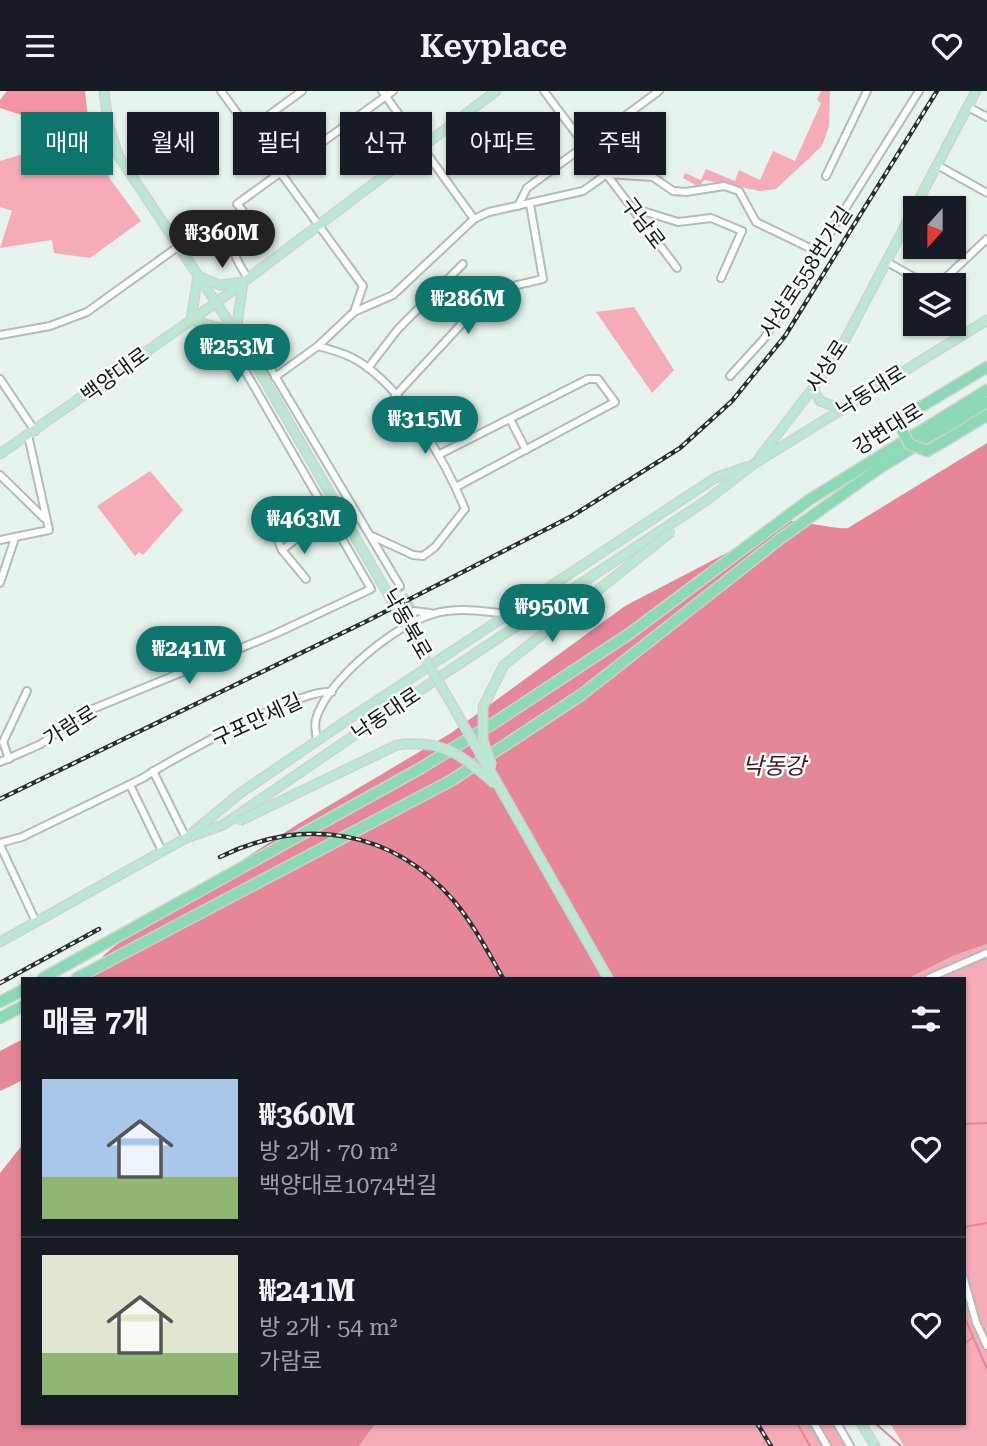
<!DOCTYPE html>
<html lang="ko">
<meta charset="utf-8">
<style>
body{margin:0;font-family:"Roboto Serif","Noto Sans KR",serif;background:#242831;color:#f1f3f6;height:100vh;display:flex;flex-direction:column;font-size:26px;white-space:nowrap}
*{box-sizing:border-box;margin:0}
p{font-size:23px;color:#9ea1a6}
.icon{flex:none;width:38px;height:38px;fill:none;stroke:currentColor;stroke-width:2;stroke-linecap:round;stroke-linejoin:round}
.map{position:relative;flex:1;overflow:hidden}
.details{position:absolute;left:21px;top:886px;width:945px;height:448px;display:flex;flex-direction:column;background:#171b24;border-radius:0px;box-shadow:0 2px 5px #0004}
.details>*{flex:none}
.hud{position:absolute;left:21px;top:21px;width:945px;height:63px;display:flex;gap:14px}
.needle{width:46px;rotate:201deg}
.tools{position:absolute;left:903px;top:105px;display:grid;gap:14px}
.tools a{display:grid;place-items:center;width:63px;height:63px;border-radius:0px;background:#171b24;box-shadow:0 2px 5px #0004;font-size:35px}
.price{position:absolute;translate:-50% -60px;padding:0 16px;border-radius:24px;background:#0f766e;color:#fff;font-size:23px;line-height:46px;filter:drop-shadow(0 2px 4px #0008)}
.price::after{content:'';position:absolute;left:50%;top:42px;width:21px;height:16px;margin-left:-10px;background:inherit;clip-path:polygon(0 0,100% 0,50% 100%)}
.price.on{background:#222;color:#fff}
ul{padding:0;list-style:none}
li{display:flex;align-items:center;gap:21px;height:175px;padding:0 21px}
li+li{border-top:2px solid #363941}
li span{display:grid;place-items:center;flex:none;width:196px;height:140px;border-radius:0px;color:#555}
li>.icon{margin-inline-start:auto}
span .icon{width:84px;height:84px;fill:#fffc;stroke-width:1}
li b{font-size:30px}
h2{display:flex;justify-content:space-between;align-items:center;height:84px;padding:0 21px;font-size:30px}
.chip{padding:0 24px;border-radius:0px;background:#171b24;box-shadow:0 2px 5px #0004;font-size:24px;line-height:63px}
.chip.on{background:#0f766e;color:#fff}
header{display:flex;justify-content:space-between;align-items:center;height:91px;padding:0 21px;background:#171b24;font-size:32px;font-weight:600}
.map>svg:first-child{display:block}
.green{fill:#f5abb8}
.forest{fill:#f493a6}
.water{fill:#e58699}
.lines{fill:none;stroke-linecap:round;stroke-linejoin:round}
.stream{stroke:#e58699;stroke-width:2}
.minor-tunnel{stroke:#c7d2cd;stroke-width:6;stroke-dasharray:6 3;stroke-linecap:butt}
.minor-casing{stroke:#b1bdb7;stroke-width:10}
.major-casing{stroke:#d0d1d0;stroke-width:11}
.highway-casing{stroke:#d0d1d0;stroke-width:13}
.minor{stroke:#fff;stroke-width:6}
.major{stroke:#bae8d3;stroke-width:8}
.highway{stroke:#8cd9b6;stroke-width:10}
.rail-casing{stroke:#2a2f2d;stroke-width:4.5}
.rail{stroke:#fafffc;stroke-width:2;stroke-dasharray:5;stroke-linecap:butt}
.major-bridge-casing{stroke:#d0d1d0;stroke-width:11;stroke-linecap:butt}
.highway-bridge-casing{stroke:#d0d1d0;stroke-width:13;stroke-linecap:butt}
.major-bridge{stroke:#bae8d3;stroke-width:8}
.highway-bridge{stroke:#8cd9b6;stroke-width:10}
.labels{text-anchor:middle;stroke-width:5;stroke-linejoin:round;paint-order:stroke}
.street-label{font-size:21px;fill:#141816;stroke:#fafffc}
.water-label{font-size:23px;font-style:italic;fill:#4b1021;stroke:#fafffc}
</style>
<header><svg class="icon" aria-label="menu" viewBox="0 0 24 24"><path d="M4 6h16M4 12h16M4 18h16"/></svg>Keyplace<svg class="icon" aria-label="heart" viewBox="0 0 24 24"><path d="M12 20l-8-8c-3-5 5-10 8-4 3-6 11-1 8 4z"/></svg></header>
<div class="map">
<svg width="987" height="1355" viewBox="0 0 987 1355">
<rect width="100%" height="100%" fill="#e7f3ed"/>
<g class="green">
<polygon points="821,0 830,0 829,35 822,55 776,98 760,100 704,89 699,96 683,87 685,82 701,89 706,78 735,90 739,79 760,89 773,60 795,70 821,12 817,9"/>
<polygon points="97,57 110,88 141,130 90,167 54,162 52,149 0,157 12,120 0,116 0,70 33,60"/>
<polygon points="634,216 674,279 652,302 596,221"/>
<polygon points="150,380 183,419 143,464 139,461 135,465 97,415"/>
<polygon points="987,853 987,1355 904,1355 890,1332 964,1332 964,887 909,887 953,865"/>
<polygon points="376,1332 833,1332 846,1355 359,1355"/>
</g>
<polygon class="forest" points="7,0 85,0 90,46 0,17 0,9"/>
<g class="water">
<path d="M987 352V853L953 865 909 887H90L104 864 133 840 298 733 451 642 625 515 788 430C803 430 839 439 848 437Z"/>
<polygon points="23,948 23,989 0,1000 0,960"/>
<polygon points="23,1053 23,1332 376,1332 359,1355 0,1355 0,1082"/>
</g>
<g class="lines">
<g class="stream">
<polyline points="964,1033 987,1032"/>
<polyline points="964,1136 987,1132"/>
<polyline points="964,1225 987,1278"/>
<polyline points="964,1253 972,1247"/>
<polyline points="797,1332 810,1355"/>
<polyline points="875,1332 901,1355"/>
</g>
<polyline class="minor-tunnel" points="400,495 414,520"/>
<g class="minor-casing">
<g id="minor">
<polyline points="221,0 363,195 354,221"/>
<polyline points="382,0 474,128"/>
<polyline points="544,0 677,177"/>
<polyline points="968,16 987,26"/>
<polyline points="250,38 302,0"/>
<polyline points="937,74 987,102"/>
<polyline points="826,85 867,0"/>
<polyline points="518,115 527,97 659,0"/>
<polyline points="633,117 678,131 711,127 742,140"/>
<polyline points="887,171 928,194"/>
<path d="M248 187C227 157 233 154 243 120L237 113 393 0"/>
<polyline points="721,187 742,140"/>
<polyline points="938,194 987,148"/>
<polyline points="954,230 962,244"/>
<polyline points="0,244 50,235 87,221 179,155"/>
<path d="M318 255C332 259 346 262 358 270 403 297 446 371 465 418L435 456 423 465 413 464 372 445"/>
<polyline points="368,277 398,238 463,173"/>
<polyline points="730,285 763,249 919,0"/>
<polyline points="275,286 318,255 354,221 393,204 474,128 489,121 583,100 607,83 653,86 673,100 686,101 724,95 739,100 756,131 818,161"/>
<polyline points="0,288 35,340"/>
<polyline points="395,305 492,200 543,188 530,113"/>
<polyline points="510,328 526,359"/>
<polyline points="440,363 588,288 598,288 615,311 456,396"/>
<polyline points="0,384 44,427"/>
<polyline points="273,437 282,459 328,423"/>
<polyline points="0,449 49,439 28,344"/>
<polyline points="282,459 306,488"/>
<polyline points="0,492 15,447"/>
<polyline points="410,532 414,520 430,522"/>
<path d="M317 649C316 642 314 635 316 628 327 589 395 534 433 523 457 516 484 520 508 523"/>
<polyline points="9,668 3,651 27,600"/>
<polyline points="0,671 41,653 83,622 275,543 371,498 233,259 236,241 253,248 400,495"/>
<polyline points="153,680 186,747"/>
<polyline points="130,694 162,760"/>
<path d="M0 752 22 746 143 687C173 667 301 597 332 601"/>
<polyline points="0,754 36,831"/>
<polyline points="929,887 987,862"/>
<polyline points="964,1188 976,1231 987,1255"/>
<polyline points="814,1332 827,1355"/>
<polyline points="837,1332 850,1355"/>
</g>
</g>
<g class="major-casing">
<g id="major">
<polyline points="104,0 108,32 118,64 246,257"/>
<polyline points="200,186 220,194 242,191"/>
<polyline points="191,229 236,241"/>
<polyline points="191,229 198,184"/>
<polyline points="236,241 243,191"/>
<polyline points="813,298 820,310 842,318"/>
<polyline points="0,363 217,211 496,0"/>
<polyline points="759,367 817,292 844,251 976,0"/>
<polyline points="500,697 608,887"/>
<polyline points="186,747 223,734 447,581 707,409 755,372 987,229"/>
<polyline points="0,851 186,747 239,703 343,632 715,387 746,376"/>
<polyline points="861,1332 875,1355"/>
</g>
</g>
<g class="highway-casing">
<g id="highway">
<polyline points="914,320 987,276"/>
<polyline points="948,348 987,324"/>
<polyline points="43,887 421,677 497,630 629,543 809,409 987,299"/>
<polyline points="77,887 452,689 581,604 781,447 878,378 987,311"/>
<polyline points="0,911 23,899"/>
<polyline points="0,927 23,915"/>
</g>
</g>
<use href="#minor" class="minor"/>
<use href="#major" class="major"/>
<use href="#highway" class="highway"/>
<g class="rail-casing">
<g id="rail">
<polyline points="0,708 367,530 572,425 680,357 732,310 785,245 937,0"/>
<path d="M220 766C304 725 392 738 454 810 474 834 488 861 503 887"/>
<polyline points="0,892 99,838"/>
<polyline points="757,1332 771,1355"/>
</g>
</g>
<use href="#rail" class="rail"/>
<g class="major-bridge-casing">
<g id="major-bridge">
<polyline points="246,257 500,697"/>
<polyline points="492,675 483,649 483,616 504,574 671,441"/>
<path d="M239 730 397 654C444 648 461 664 495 693"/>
</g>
</g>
<g class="highway-bridge-casing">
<polyline id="highway-bridge" points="914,320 904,329 903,340 909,353 927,360 948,348"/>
</g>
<use href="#major-bridge" class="major-bridge"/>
<use href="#highway-bridge" class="highway-bridge"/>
</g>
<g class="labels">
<g class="street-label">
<text transform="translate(643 132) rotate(53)" y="7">구남로</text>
<text transform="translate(806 181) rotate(-57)" y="7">사상로558번가길</text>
<text transform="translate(827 275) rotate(-57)" y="7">사상로</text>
<text transform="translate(115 284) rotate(-36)" y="7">백양대로</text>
<text transform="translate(871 300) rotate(-32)" y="7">낙동대로</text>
<text transform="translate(888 338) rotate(-32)" y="7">강변대로</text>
<text transform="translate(407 533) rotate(60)" y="7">낙동북로</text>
<text transform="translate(386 623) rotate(-34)" y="7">낙동대로</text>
<text transform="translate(257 629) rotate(-25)" y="7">구포만세길</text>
<text transform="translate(70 635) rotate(-32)" y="7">가람로</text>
</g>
<g class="water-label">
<text x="774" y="683">낙동강</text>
</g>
</g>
</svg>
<div class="tools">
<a><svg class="needle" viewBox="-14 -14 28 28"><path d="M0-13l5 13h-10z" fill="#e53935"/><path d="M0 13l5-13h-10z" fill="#9ea1a6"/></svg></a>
<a><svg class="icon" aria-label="layers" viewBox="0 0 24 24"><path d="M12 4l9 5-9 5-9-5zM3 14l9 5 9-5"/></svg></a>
</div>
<b class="price on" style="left:222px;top:179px">₩360M</b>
<b class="price" style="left:468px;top:245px">₩286M</b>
<b class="price" style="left:237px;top:293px">₩253M</b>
<b class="price" style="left:425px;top:365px">₩315M</b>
<b class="price" style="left:304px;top:465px">₩463M</b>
<b class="price" style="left:552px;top:553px">₩950M</b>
<b class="price" style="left:189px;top:595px">₩241M</b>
<div class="hud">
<a class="chip on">매매</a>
<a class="chip">월세</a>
<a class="chip">필터</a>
<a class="chip">신규</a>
<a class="chip">아파트</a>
<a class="chip">주택</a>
</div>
<section class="details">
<h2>매물 7개<svg class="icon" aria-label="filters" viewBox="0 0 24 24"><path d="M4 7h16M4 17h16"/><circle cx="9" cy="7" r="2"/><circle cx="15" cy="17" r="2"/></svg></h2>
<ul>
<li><span style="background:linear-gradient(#a9c7e8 70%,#8fb573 0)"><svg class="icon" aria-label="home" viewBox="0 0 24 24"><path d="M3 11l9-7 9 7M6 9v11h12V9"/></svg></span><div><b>₩360M</b><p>방 2개 · 70 m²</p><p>백양대로1074번길</p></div><svg class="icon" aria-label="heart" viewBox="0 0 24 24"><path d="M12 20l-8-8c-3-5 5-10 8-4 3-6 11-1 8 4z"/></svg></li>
<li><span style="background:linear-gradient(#dfe7d0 70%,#8fb573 0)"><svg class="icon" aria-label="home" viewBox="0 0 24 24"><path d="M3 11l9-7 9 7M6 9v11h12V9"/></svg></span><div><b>₩241M</b><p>방 2개 · 54 m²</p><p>가람로</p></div><svg class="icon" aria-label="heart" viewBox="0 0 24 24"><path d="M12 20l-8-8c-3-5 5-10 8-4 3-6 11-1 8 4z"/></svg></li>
</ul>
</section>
</div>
